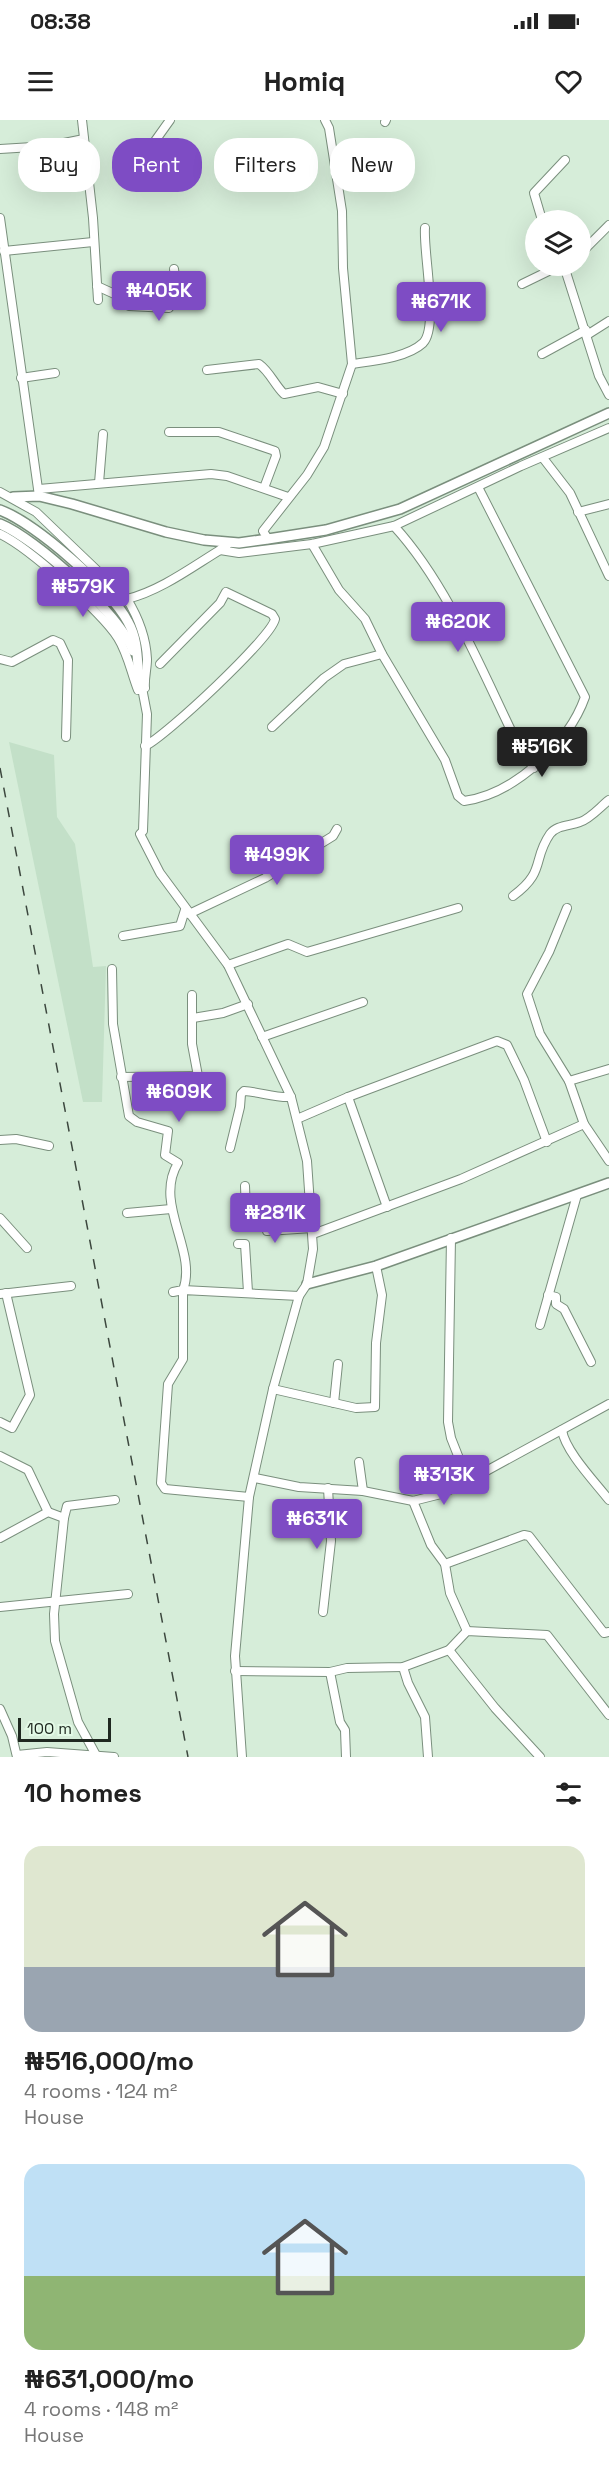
<!DOCTYPE html>
<meta charset="utf-8">
<style>
body{margin:0;font-family:"Space Grotesk",sans-serif;background:#f6f6f6;color:#222;height:100vh;display:flex;flex-direction:column;font-size:22px;white-space:nowrap}
*{box-sizing:border-box;margin:0}
p{font-size:20px;color:#767676}
.icon{flex:none;width:33px;height:33px;fill:none;stroke:currentColor;stroke-width:2;stroke-linecap:round;stroke-linejoin:round}
.map{position:relative;height:1637px;overflow:hidden}
.details{display:flex;flex-direction:column;background:#fff;flex:1}
.details>*{flex:none}
.guide{position:absolute;left:18px;top:18px;width:573px;height:54px;display:flex;gap:12px}
.controls{position:absolute;left:525px;top:90px;display:grid;gap:12px}
.controls a{display:grid;place-items:center;width:66px;height:66px;border-radius:50%;background:#fff;box-shadow:0 6px 24px #0002;font-size:30px}
.scale{position:absolute;left:18px;bottom:15px;width:93px;box-sizing:border-box;padding-left:6px;border:3px solid #1f2820;border-top:0;font-size:16px;line-height:21px;white-space:nowrap;color:#1f2820;-webkit-text-stroke:4px #e3fae6;paint-order:stroke}
.price{position:absolute;translate:-50% -51px;padding:0 14px;border-radius:6px;background:#7e4cc4;color:#fff;font-size:20px;line-height:39px;filter:drop-shadow(0 2px 3px #0008)}
.price::after{content:'';position:absolute;left:50%;top:36px;width:18px;height:14px;margin-left:-9px;background:inherit;clip-path:polygon(0 0,100% 0,50% 100%)}
.price.on{background:#222;color:#fff}
ul{padding:0;list-style:none}
li{display:grid;align-content:center;gap:12px;height:318px;padding:0 24px}
li span{display:grid;place-items:center;height:186px;border-radius:18px;color:#555}
li>.icon{margin-inline-start:auto}
span .icon{width:108px;height:108px;fill:#fffc;stroke-width:1}
li b{font-size:26px}
h2{display:flex;justify-content:space-between;align-items:center;height:72px;padding:0 24px;font-size:26px}
.chip{padding:0 21px;border-radius:24px;background:#fff;box-shadow:0 6px 24px #0002;font-size:21px;line-height:54px}
.chip.on{background:#7e4cc4;color:#fff}
.status{display:flex;justify-content:space-between;align-items:center;height:42px;padding:0 30px;background:#fff;direction:ltr}
.status svg{height:16px;fill:currentColor}
header{display:flex;justify-content:space-between;align-items:center;height:78px;padding:0 24px;background:#fff;font-size:27px;font-weight:600}
.map>svg:first-child{display:block}
.built{fill:#c3e0c8}
.lines{fill:none;stroke-linecap:round;stroke-linejoin:round}
.minor-casing{stroke:#7a8f7d;stroke-width:10}
.major-casing{stroke:#7a8f7d;stroke-width:12}
.minor{stroke:#fff;stroke-width:8}
.major{stroke:#fff;stroke-width:9}
.rail{stroke:#3c473e;stroke-width:1.5;stroke-dasharray:10 10;stroke-linecap:butt}
</style>
<div class="status"><b>08:38</b><svg viewBox="0 0 49 12"><path d="M0 12V9h3v3zM5 12V6h3v6zM10 12V3h3v9zM15 12V0h3v12zM26 1h20v11H26zM47 4h2v5h-2z"/></svg></div>
<header><svg class="icon" aria-label="menu" viewBox="0 0 24 24"><path d="M4 6h16M4 12h16M4 18h16"/></svg>Homiq<svg class="icon" aria-label="heart" viewBox="0 0 24 24"><path d="M12 20l-8-8c-3-5 5-10 8-4 3-6 11-1 8 4z"/></svg></header>
<div class="map">
<svg width="609" height="1637" viewBox="0 0 609 1637">
<rect width="100%" height="100%" fill="#d6edd9"/>
<polygon class="built" points="9,622 54,635 57,697 75,724 93,847 106,846 102,982 83,982"/>
<g class="lines">
<g class="minor-casing">
<g id="minor">
<polyline points="82,0 93,98 98,180"/>
<polyline points="385,2 386,0"/>
<polyline points="0,29 49,26 84,19"/>
<polyline points="156,41 155,21 170,0"/>
<polyline points="0,98 39,376"/>
<polyline points="542,100 534,73 565,40"/>
<polyline points="4,131 93,122"/>
<polyline points="580,134 609,105"/>
<polyline points="564,146 599,256 609,275"/>
<polyline points="522,164 559,146"/>
<polyline points="97,166 121,177 129,186 169,188 177,172 174,149"/>
<polyline points="587,215 609,201"/>
<polyline points="542,234 586,210"/>
<path d="M352 244C372 241 407 238 423 223 439 207 423 132 425 108"/>
<path d="M207 250 259 244C270 252 274 264 284 274L318 267 343 274"/>
<polyline points="21,258 55,253"/>
<polyline points="169,312 219,312 275,331 276,336 264,368"/>
<polyline points="543,338 570,373 609,456"/>
<polyline points="99,363 103,314"/>
<polyline points="39,369 211,354 227,356 288,377"/>
<path d="M0 372 36 392 127 479C138 497 146 517 147 539 147 549 144 559 145 568"/>
<polyline points="578,392 609,384"/>
<path d="M394 406C449 466 484 556 520 629L534 648"/>
<path d="M0 414C28 427 101 492 118 518 128 534 131 552 138 570"/>
<polyline points="268,419 263,411 307,355 324,327 352,244 343,148 342,91 329,8 325,0"/>
<polyline points="229,423 220,430 239,433 312,424 394,406 521,346 609,308"/>
<path d="M312 424 339 470 365 499 382 534 445 640 458 676 464 681C515 674 569 623 585 577L478 367"/>
<path d="M127 479C160 471 192 447 220 430"/>
<polyline points="0,539 12,542 53,520 60,523 68,540 66,617"/>
<polyline points="138,547 147,594 143,711 140,714 160,753 228,845 291,977 307,1041 313,1129 307,1164 299,1176 273,1269 249,1377 235,1536 242,1637"/>
<polyline points="272,607 324,558 344,544 382,534"/>
<path d="M145 626C165 617 272 517 275 499L272 494 226 472 220 483 160 544"/>
<path d="M513 776C546 752 532 740 550 714 557 705 569 706 580 702 590 699 600 687 609 680"/>
<polyline points="567,788 549,832 527,874 540,914 569,961 584,1004 609,1041"/>
<polyline points="189,794 265,758 333,716 337,709"/>
<polyline points="123,816 180,806 185,790"/>
<polyline points="228,845 288,824 307,832 458,788"/>
<path d="M112 849 113 904 129 996 137 1002 168 1011 165 1035 178 1043C153 1084 198 1131 183 1170L173 1172"/>
<polyline points="192,875 192,924 198,956 198,985"/>
<polyline points="193,898 223,893 248,884"/>
<polyline points="262,917 363,882"/>
<polyline points="121,957 198,956"/>
<polyline points="569,961 609,949"/>
<polyline points="348,977 387,1087"/>
<polyline points="297,999 348,977 497,921 507,925 524,960 547,1022"/>
<polyline points="0,1020 16,1019 49,1026"/>
<path d="M230 1028 240 987 241 974 244 971C261 972 274 978 291 977"/>
<polyline points="245,1066 246,1092 264,1096 267,1111 312,1108"/>
<polyline points="127,1093 171,1089"/>
<polyline points="0,1098 27,1128"/>
<polyline points="313,1114 461,1059 584,1004"/>
<polyline points="451,1118 448,1302 451,1318 468,1361"/>
<polyline points="238,1124 245,1124 248,1172"/>
<polyline points="0,1174 71,1166"/>
<polyline points="548,1175 556,1177 556,1184 564,1189 591,1242"/>
<polyline points="540,1205 577,1075"/>
<polyline points="273,1269 356,1288 375,1287 376,1223 382,1175 376,1146"/>
<polyline points="334,1283 338,1244"/>
<polyline points="0,1302 12,1308 30,1275 6,1173"/>
<path d="M562 1310C565 1331 595 1362 609 1380"/>
<polyline points="0,1336 28,1350 48,1392"/>
<polyline points="359,1342 363,1371"/>
<polyline points="255,1358 299,1367 363,1371 413,1381 441,1374 468,1361 609,1284"/>
<polyline points="249,1377 165,1369 161,1363 168,1264 183,1239 183,1170 299,1176"/>
<polyline points="413,1381 431,1425 445,1444 450,1473 467,1511"/>
<polyline points="64,1398 54,1494 55,1521 78,1602 97,1637"/>
<polyline points="0,1418 48,1392 64,1398 67,1386 115,1380"/>
<polyline points="445,1444 524,1415 529,1416 604,1513 609,1512"/>
<polyline points="0,1487 128,1474"/>
<polyline points="323,1492 331,1421 328,1368"/>
<polyline points="449,1530 495,1588 540,1637"/>
<polyline points="403,1547 408,1563 425,1597 428,1637"/>
<polyline points="235,1551 330,1552 347,1548 403,1547 449,1530 467,1511 547,1515 609,1595"/>
<polyline points="330,1552 340,1602 345,1610 346,1637"/>
<polyline points="0,1589 12,1616 17,1637"/>
<polyline points="17,1635 47,1632 114,1637"/>
</g>
</g>
<g class="major-casing">
<g id="major">
<polyline points="13,377 39,376 72,384 166,412 204,420 239,423 268,419 326,410 400,389 609,293"/>
<path d="M0 390C35 403 111 469 128 502 136 516 137 531 138 547"/>
<path d="M0 404C35 418 121 495 133 531"/>
<polyline points="307,1164 376,1146 609,1063"/>
</g>
</g>
<use href="#minor" class="minor"/>
<use href="#major" class="major"/>
<polyline class="rail" points="0,648 188,1637"/>
</g>
</svg>
<div class="controls">
<a><svg class="icon" aria-label="layers" viewBox="0 0 24 24"><path d="M12 4l9 5-9 5-9-5zM3 14l9 5 9-5"/></svg></a>
</div>
<div class="scale">100 m</div>
<b class="price" style="left:159px;top:202px">₦405K</b>
<b class="price" style="left:441px;top:213px">₦671K</b>
<b class="price" style="left:83px;top:498px">₦579K</b>
<b class="price" style="left:458px;top:533px">₦620K</b>
<b class="price on" style="left:542px;top:658px">₦516K</b>
<b class="price" style="left:277px;top:766px">₦499K</b>
<b class="price" style="left:179px;top:1003px">₦609K</b>
<b class="price" style="left:275px;top:1124px">₦281K</b>
<b class="price" style="left:444px;top:1386px">₦313K</b>
<b class="price" style="left:317px;top:1430px">₦631K</b>
<div class="guide">
<a class="chip">Buy</a>
<a class="chip on">Rent</a>
<a class="chip">Filters</a>
<a class="chip">New</a>
</div>
</div>
<section class="details">
<h2>10 homes<svg class="icon" aria-label="filters" viewBox="0 0 24 24"><path d="M4 7h16M4 17h16"/><circle cx="9" cy="7" r="2"/><circle cx="15" cy="17" r="2"/></svg></h2>
<ul>
<li><span style="background:linear-gradient(#dfe7d0 65%,#9aa5b1 0)"><svg class="icon" aria-label="home" viewBox="0 0 24 24"><path d="M3 11l9-7 9 7M6 9v11h12V9"/></svg></span><div><b>₦516,000/mo</b><p>4 rooms · 124 m²</p><p>House</p></div></li>
<li><span style="background:linear-gradient(#bfe0f5 60%,#8fb573 0)"><svg class="icon" aria-label="home" viewBox="0 0 24 24"><path d="M3 11l9-7 9 7M6 9v11h12V9"/></svg></span><div><b>₦631,000/mo</b><p>4 rooms · 148 m²</p><p>House</p></div></li>
</ul>
</section>
